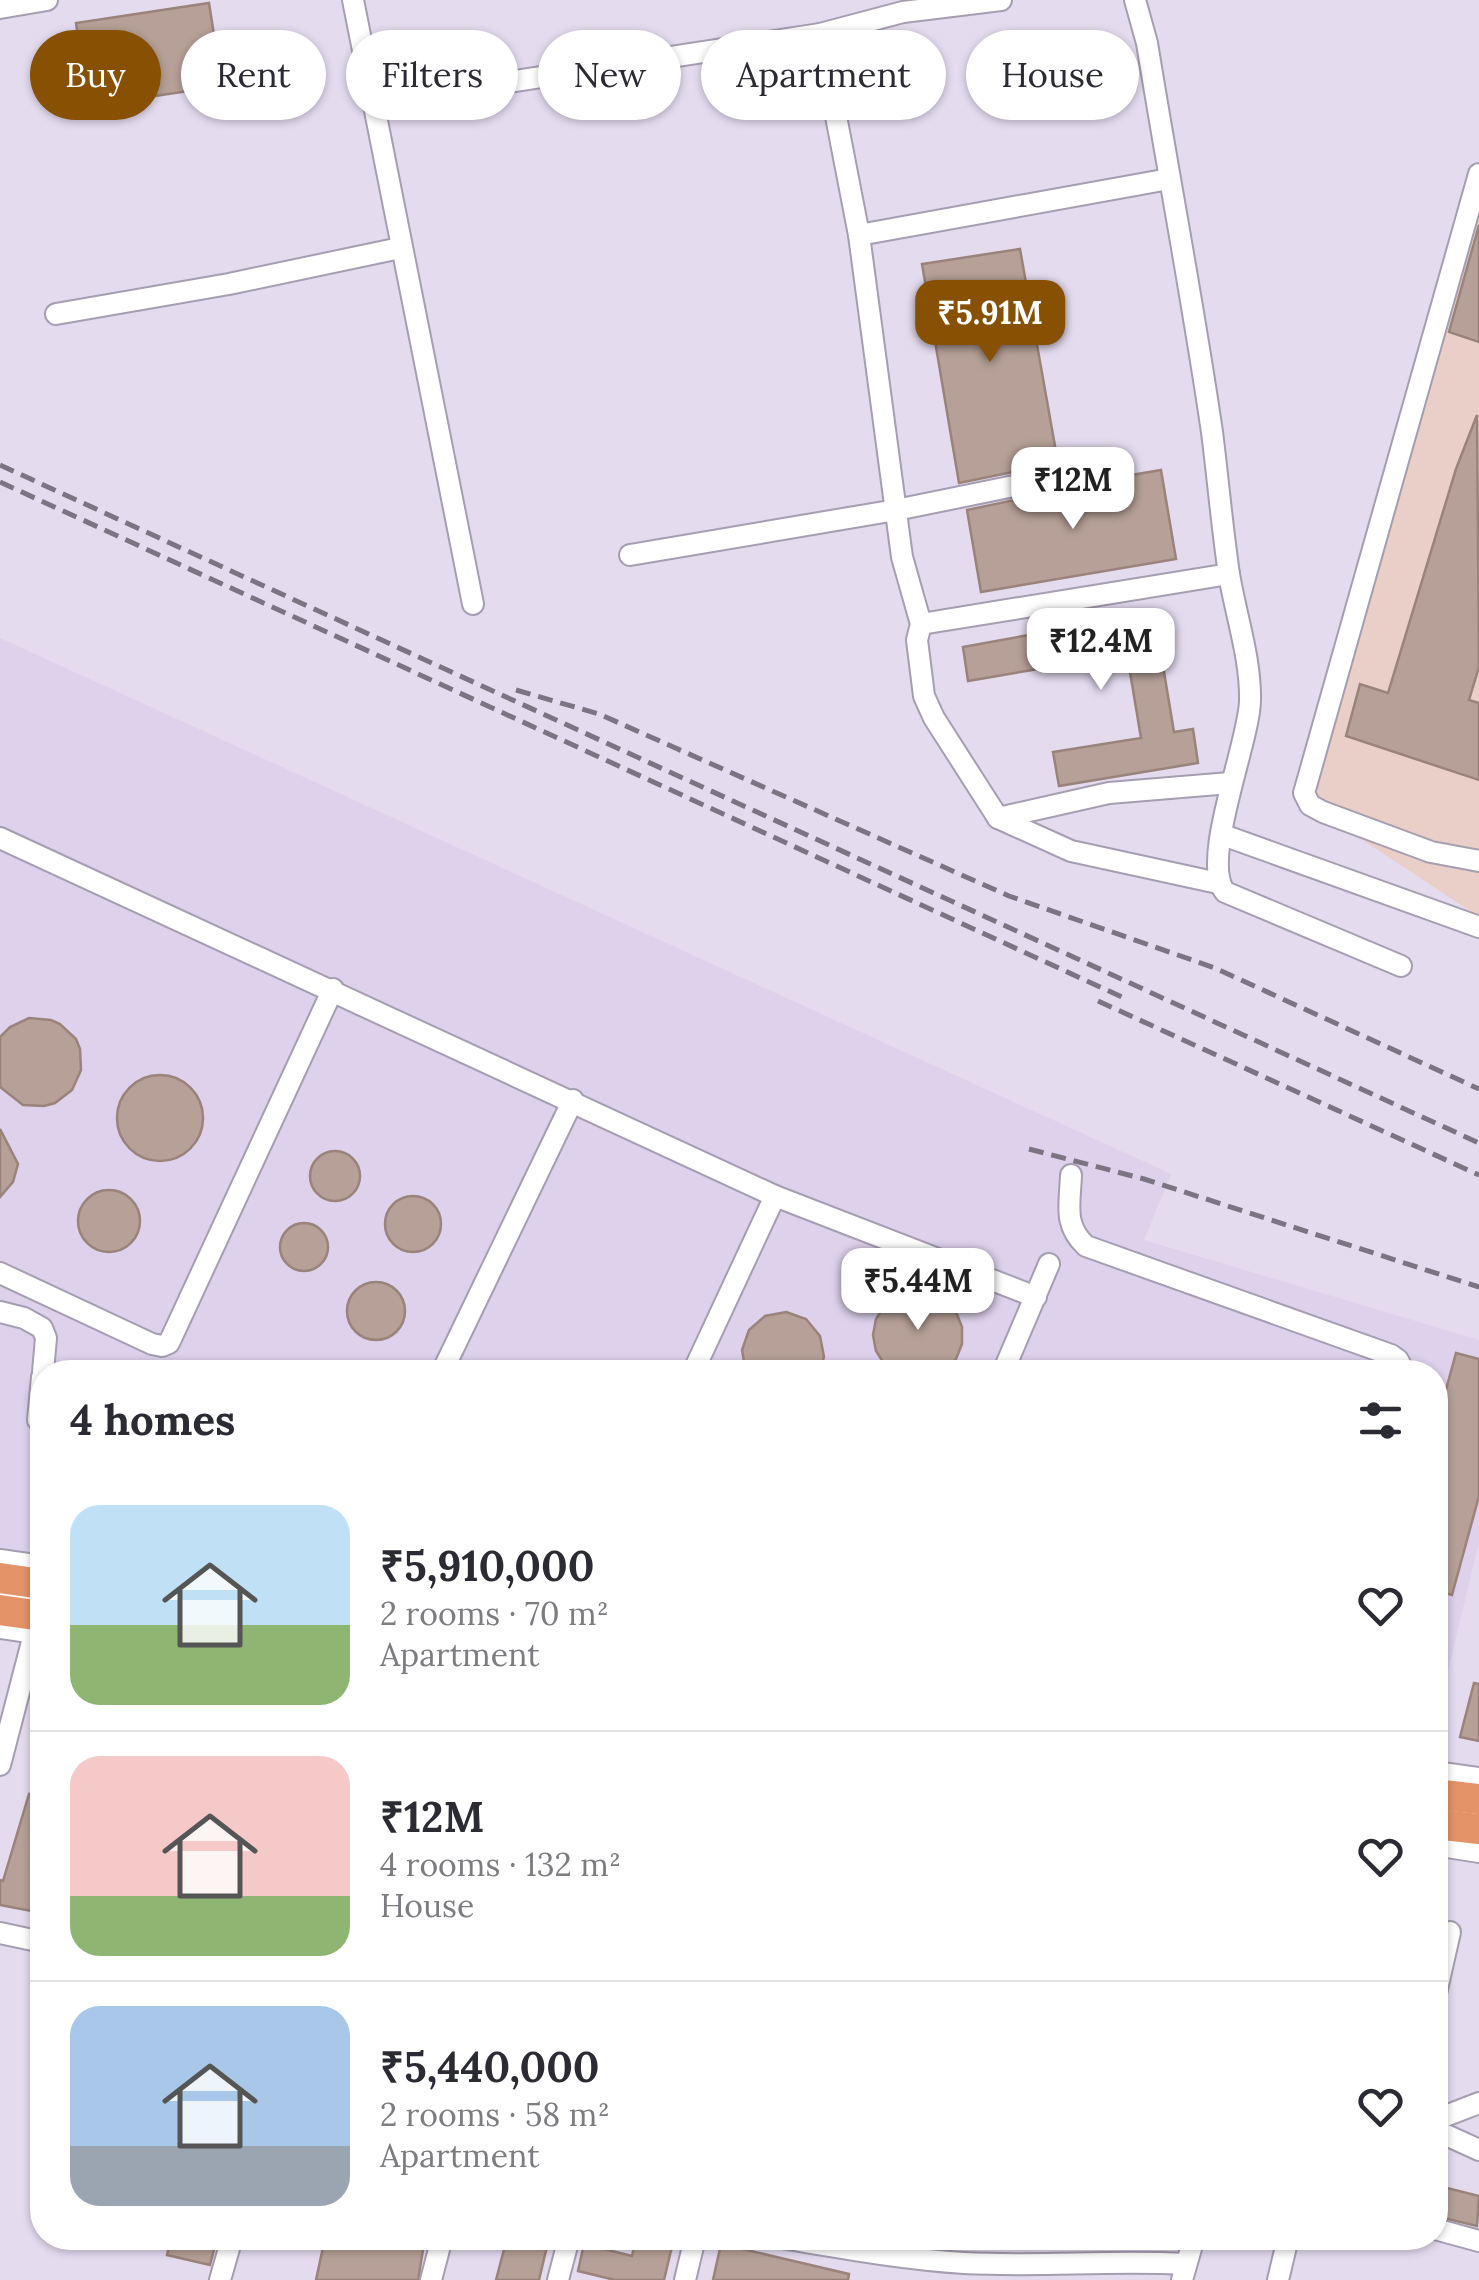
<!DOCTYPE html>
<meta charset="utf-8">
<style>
body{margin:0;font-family:Lora,serif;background:#f7f7f7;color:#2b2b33;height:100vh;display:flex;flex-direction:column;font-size:38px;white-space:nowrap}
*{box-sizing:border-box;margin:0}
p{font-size:32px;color:#7c7c81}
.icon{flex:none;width:55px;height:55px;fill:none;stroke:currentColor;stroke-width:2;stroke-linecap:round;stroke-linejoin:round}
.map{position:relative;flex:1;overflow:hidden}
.details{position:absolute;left:30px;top:1360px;width:1418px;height:890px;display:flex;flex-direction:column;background:#fff;border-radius:40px;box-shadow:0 2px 8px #0004}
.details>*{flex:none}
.banner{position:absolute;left:30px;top:30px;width:1420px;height:90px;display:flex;gap:20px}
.price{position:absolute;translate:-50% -85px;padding:0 22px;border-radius:20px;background:#fff;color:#222;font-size:32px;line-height:65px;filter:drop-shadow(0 2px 5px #0008)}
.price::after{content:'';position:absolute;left:50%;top:60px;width:30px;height:22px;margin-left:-15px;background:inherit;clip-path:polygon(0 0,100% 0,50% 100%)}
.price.on{background:#885003;color:#fff}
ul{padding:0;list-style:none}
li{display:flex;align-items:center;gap:30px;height:250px;padding:0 40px}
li+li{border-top:2px solid #e1e1e2}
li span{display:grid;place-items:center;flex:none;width:280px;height:200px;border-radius:30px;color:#555}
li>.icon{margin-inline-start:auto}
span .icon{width:120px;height:120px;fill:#fffc;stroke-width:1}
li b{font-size:42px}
h2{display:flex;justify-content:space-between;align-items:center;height:120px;padding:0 40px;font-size:42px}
.tag{padding:0 35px;border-radius:45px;background:#fff;box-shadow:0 2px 8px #0004;font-size:35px;line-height:90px}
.tag.on{background:#885003;color:#fff}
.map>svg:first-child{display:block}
.commercial{fill:#e9cfc8}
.built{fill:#ddd1ec}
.building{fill:#b6a097;stroke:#99837b;stroke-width:2.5}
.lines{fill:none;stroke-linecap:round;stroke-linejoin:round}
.minor-casing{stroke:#a59db0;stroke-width:24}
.highway-casing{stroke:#fff;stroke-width:34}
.minor{stroke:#fff;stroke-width:20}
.highway{stroke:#e49368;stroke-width:30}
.rail{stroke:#7b7583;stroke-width:5;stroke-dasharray:15 8;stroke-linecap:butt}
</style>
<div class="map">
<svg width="1479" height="2280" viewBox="0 0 1479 2280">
<rect width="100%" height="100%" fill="#e4dbef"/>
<polygon class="commercial" points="1479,174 1479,917 1310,805"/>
<polygon class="built" points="0,638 1171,1174 1144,1240 1479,1340 1479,1542 1435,1724 1435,1372 42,1372 42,1557 0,1551"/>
<g class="building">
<polygon points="209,3 222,86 88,106 76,23"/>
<polygon points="1479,225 1479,342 1449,332"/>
<polygon points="1020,249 1058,463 959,483 922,264"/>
<polygon points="1477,415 1479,667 1469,700 1479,703 1479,780 1346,736 1360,684 1388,693 1456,469"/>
<polygon points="1161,470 1176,559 981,592 967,510 1066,489 1073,485"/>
<polygon points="1154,612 1174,732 1193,729 1198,763 1059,786 1053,752 1141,738 1127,654 968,681 963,647"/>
<polygon points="29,1018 51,1020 60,1024 76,1039 80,1049 81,1070 72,1090 55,1103 44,1106 23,1105 0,1087 0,1037 10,1027"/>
<circle cx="160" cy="1118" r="43"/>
<polygon points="0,1129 18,1164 13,1182 0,1197"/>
<circle cx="335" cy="1176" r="25"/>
<circle cx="109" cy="1221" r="31"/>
<circle cx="413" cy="1224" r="28"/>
<circle cx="304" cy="1247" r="24"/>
<circle cx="376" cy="1311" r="29"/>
<polygon points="914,1291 931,1292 945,1300 956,1312 962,1327 962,1344 956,1359 942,1372 895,1372 885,1365 876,1351 873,1335 876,1319 885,1305 898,1295"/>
<polygon points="786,1312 806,1319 820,1336 824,1357 819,1372 746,1372 742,1350 749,1330 765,1316"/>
<polygon points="1456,1353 1479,1359 1479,1496 1452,1595 1435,1590 1435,1430"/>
<polygon points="1474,1683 1479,1684 1479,1741 1460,1737"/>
<polygon points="29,1794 42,1798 42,1861 35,1887 42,1889 42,1913 0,1905 0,1880 3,1881"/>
<polygon points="1435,2185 1479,2196 1477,2226 1435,2216"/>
<polygon points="171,2238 217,2238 210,2265 167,2255"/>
<polygon points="325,2238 425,2238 418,2280 316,2280"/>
<polygon points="507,2238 549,2238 539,2280 496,2280"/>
<polygon points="636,2238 674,2238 664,2280 615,2280 578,2271 584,2244 632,2256"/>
<polygon points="721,2244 849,2274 848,2280 713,2280"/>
</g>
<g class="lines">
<g class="minor-casing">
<g id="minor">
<polyline points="353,0 473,604"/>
<path d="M1135 0 1147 43C1168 173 1193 302 1212 432 1218 479 1222 527 1229 574 1236 616 1251 659 1250 701 1249 743 1200 861 1225 892L1401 966"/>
<polyline points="0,8 47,0"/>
<polyline points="820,34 859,235 902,557 921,624 917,640 924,696 934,718 998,818 1071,851 1218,883"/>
<polyline points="372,103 820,34 903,12 1001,0"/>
<polyline points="1479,174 1304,793 1310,805 1323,812 1431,852 1479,861"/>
<polyline points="859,235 1169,179"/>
<polyline points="56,314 229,284 400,248"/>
<polyline points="630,555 896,510 1063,476"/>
<polyline points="921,624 1229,574"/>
<polyline points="998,818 1109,793 1230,783"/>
<polyline points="1223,835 1479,927"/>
<polyline points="0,838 775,1196 1036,1297"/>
<path d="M1071 1175C1070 1204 1063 1225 1086 1246L1391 1355 1398 1360 1404 1372"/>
<polyline points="0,1273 152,1344 162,1346 169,1343 333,989"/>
<polyline points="0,1312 24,1318 42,1328 46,1338 43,1372"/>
<polyline points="442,1372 573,1100"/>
<polyline points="693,1372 775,1196"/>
<polyline points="1003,1372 1049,1264"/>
<polyline points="38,1420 42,1377"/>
<polyline points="0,1560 42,1566"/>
<polyline points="0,1628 42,1634"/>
<polyline points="0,1765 39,1615"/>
<polyline points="1435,1772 1479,1778"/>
<polyline points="1435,1845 1479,1852"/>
<polyline points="0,1933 42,1942"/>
<polyline points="1435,1998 1450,1932"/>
<polyline points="1435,2120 1479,2103"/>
<polyline points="1435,2130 1479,2150"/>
<polyline points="1435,2229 1479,2241"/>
<path d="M781 2238C842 2248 902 2259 964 2263 1038 2267 1112 2260 1186 2264"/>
<polyline points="220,2280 232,2238"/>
<polyline points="431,2280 442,2238"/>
<polyline points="558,2280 569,2238"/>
<polyline points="685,2280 695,2238"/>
<polyline points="1182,2280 1194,2238"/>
<polyline points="1278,2280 1288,2238"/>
</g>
</g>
<g class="highway-casing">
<g id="highway">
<polyline points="0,1578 42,1584"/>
<polyline points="0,1610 42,1616"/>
<polyline points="1435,1794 1479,1799"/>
<polyline points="1435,1824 1479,1829"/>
</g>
</g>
<use href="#minor" class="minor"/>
<use href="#highway" class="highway"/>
<g class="rail">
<polyline points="0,465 1479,1143"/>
<polyline points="0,482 1124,998"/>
<polyline points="516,690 599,714 1009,896 1215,968 1479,1089"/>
<polyline points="1098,1001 1479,1175"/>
<polyline points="1029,1149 1144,1179 1479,1287"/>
</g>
</g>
</svg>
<b class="price on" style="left:990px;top:365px">₹5.91M</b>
<b class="price" style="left:1073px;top:532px">₹12M</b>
<b class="price" style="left:1101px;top:693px">₹12.4M</b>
<b class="price" style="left:918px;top:1333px">₹5.44M</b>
<div class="banner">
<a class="tag on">Buy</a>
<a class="tag">Rent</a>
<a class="tag">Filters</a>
<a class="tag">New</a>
<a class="tag">Apartment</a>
<a class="tag">House</a>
</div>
<section class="details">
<h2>4 homes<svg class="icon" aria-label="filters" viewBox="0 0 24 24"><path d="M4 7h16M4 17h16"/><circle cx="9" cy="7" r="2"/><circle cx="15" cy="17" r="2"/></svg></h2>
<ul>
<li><span style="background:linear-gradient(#bfe0f5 60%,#8fb573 0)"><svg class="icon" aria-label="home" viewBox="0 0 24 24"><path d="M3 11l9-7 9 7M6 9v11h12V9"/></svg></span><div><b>₹5,910,000</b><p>2 rooms · 70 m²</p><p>Apartment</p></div><svg class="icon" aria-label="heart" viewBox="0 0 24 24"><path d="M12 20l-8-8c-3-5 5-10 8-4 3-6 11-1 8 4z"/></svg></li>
<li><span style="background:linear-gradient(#f6c9c9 70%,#8fb573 0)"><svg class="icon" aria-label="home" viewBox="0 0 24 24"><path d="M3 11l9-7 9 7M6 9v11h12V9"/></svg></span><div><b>₹12M</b><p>4 rooms · 132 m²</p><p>House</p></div><svg class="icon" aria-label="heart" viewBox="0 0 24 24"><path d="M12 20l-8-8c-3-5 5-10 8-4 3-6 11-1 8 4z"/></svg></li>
<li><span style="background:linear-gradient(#a9c7e8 70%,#9aa5b1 0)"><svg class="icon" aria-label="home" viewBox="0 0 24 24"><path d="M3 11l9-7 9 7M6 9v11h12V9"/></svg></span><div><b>₹5,440,000</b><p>2 rooms · 58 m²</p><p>Apartment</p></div><svg class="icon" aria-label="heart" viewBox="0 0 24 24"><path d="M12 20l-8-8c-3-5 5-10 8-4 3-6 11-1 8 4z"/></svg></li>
</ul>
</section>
</div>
